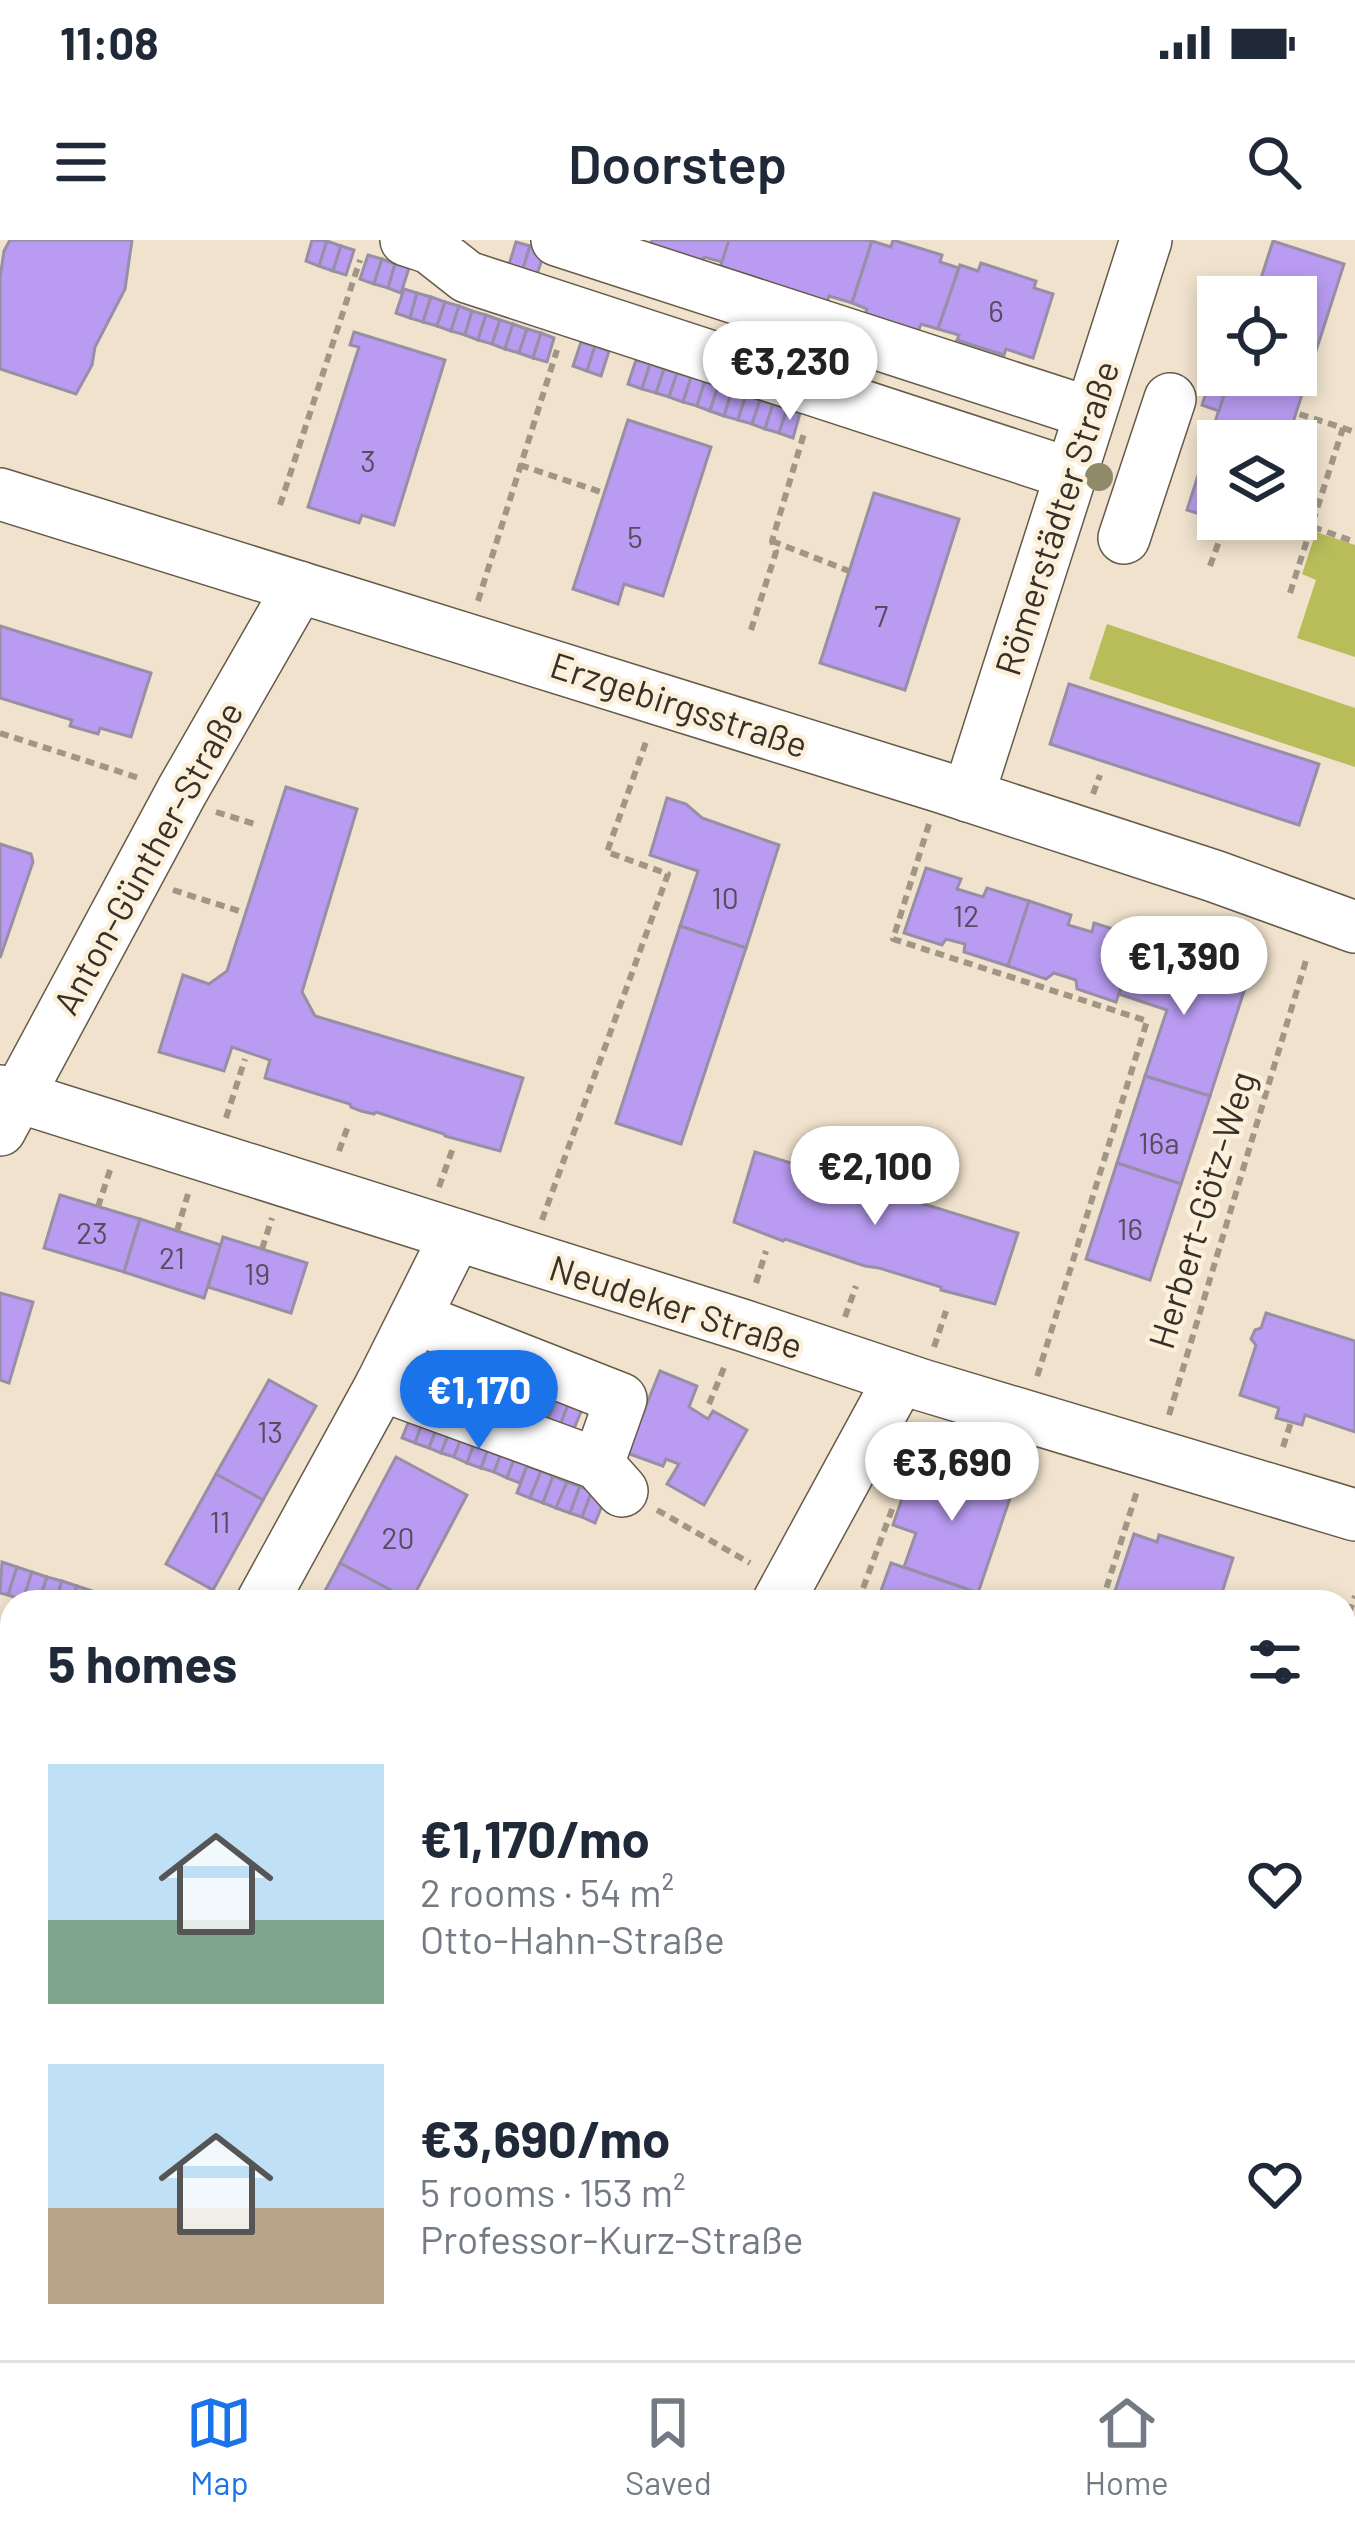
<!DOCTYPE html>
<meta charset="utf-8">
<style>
body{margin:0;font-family:Barlow,sans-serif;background:#f2f2f3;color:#1f2937;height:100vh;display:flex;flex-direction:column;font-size:45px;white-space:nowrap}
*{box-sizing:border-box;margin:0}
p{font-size:39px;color:#747a83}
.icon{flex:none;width:66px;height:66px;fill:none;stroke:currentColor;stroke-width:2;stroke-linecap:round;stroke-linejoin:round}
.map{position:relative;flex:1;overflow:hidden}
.side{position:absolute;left:0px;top:1350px;width:1356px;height:771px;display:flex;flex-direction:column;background:#fff;border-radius:36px 36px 0 0;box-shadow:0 6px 18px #0003}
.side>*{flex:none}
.controls{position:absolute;left:1197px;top:36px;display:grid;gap:24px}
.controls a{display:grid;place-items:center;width:120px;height:120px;border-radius:0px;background:#fff;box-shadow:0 6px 18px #0003;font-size:60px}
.price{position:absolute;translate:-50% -102px;padding:0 27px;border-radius:42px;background:#fff;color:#222;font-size:39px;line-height:78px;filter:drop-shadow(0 3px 6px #0008)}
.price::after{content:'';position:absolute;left:50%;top:72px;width:36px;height:27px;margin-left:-18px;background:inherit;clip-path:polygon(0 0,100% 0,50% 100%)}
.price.selected{background:#1a73e8;color:#fff}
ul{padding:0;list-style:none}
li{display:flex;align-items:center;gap:36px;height:300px;padding:0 48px}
li span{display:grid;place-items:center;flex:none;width:336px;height:240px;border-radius:0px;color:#555}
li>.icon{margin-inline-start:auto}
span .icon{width:144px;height:144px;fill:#fffc;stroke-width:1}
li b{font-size:51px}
h2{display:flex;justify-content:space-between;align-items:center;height:144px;padding:0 48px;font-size:51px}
.status{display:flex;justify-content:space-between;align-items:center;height:84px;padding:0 60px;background:#fff;direction:ltr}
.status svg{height:33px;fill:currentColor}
header{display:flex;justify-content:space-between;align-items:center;height:156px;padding:0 48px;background:#fff;font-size:54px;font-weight:600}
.tab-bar{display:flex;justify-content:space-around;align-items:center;height:168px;border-top:3px solid #e0e1e3;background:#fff;font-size:33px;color:#747a83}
.tab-bar a{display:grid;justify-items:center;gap:6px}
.tab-bar .selected{color:#1a73e8}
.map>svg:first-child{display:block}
.green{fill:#b8bc59}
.building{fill:#b99cf2;stroke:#968fa5;stroke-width:3}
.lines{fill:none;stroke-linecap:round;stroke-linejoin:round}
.minor-casing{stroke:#665a48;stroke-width:54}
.path{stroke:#a09686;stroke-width:6;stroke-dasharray:9 6;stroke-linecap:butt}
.minor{stroke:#fff;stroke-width:51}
.tree{fill:#908a69}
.labels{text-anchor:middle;stroke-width:9;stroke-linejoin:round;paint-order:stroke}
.number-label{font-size:30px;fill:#574c5b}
.street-label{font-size:36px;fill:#363129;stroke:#fdf0da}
</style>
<div class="status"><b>11:08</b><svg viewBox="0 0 49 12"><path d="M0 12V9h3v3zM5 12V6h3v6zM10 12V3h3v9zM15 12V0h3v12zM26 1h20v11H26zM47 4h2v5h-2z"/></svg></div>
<header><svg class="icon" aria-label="menu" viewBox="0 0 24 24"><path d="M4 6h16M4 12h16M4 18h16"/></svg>Doorstep<svg class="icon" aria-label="search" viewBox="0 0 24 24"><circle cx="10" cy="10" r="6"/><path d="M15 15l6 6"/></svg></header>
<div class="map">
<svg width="1355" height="2120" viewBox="0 0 1355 2120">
<rect width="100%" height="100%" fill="#f0e2cd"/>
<g class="green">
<polygon points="1316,292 1355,305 1355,417 1297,398 1316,340 1302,334"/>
<polygon points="1107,384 1355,468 1355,527 1089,439"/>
</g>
<g class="building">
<polygon points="10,0 132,0 125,49 95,107 92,125 76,154 0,129 0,38 4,11"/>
<polygon points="312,0 327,1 319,26 306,21"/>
<polygon points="652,0 729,0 722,22 704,17 702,24 650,7"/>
<polygon points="729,0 867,0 872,1 852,63 829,56 827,63 720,28"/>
<polygon points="893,0 942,15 940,22 959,28 938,89 921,84 918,92 865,75 867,69 852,63 872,1 891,7"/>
<polygon points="327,1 341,6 333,31 319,26"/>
<polygon points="1273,1 1344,24 1287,201 1218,201 1218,279 1262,279 1258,292 1187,270 1230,135 1296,135 1296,57 1255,57"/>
<polygon points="516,2 530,6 521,35 507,31"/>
<polygon points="341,6 354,10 346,35 333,31"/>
<polygon points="530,6 545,11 535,40 521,35"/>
<polygon points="368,15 382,19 374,44 360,39"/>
<polygon points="382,19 395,24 388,48 374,44"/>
<polygon points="981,23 1036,41 1034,48 1053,54 1033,118 1006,109 1004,115 957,100 959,95 938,89 960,25 978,31"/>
<polygon points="395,24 409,28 401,53 388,48"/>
<polygon points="404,49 417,53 410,78 396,73"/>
<polygon points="417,53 431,57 423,82 410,78"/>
<polygon points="431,57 445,62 437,86 423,82"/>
<polygon points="445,62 459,66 451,91 437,86"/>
<polygon points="459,66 472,71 465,95 451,91"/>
<polygon points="472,71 486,75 478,100 465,95"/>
<polygon points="486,75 500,80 492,104 478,100"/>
<polygon points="500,80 513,84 505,109 492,104"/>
<polygon points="513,84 527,89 519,113 505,109"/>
<polygon points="527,89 541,93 533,118 519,113"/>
<polygon points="354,92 445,120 394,285 362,275 359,283 308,267 359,107 350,105"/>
<polygon points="541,93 554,98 547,122 533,118"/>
<polygon points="581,102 595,106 587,131 573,126"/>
<polygon points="595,106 609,111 601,136 587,131"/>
<polygon points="636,120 650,124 642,149 628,144"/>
<polygon points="650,124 664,129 656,153 642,149"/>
<polygon points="1214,128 1218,129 1218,135 1230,135 1219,171 1202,165"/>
<polygon points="664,129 677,133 669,157 656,153"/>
<polygon points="677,133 691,137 683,162 669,157"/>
<polygon points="691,137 705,141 697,166 683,162"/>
<polygon points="705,141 718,146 710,171 697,166"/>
<polygon points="718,146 732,151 724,176 710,171"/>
<polygon points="732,151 746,155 738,180 724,176"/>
<polygon points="746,155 760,160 752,184 738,180"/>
<polygon points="760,160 773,164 765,189 752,184"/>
<polygon points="773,164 787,169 779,193 765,189"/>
<polygon points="787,169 800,173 793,198 779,193"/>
<polygon points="628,180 711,207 663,356 624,344 618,364 573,349"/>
<polygon points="874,253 959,279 905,450 820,423"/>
<polygon points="0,386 151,433 131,497 100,488 98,494 70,486 72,480 0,458"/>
<polygon points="1069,444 1319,524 1299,585 1050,504"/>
<polygon points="286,547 357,569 302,752 315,776 523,838 500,911 445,896 444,894 376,872 374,874 361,871 351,867 350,864 265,838 270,820 232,807 224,831 159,812 183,735 209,744 227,731"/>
<polygon points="667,558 686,564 702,578 779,605 746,708 680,686 698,631 650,615"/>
<polygon points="0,604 31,614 33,622 0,718"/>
<polygon points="926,628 961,639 957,649 983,657 987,648 1029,661 1008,726 964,712 965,704 946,699 942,705 904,693"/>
<polygon points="1029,661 1071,675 1068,685 1092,692 1094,683 1138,697 1116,762 1077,749 1076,740 1054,733 1046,739 1008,726"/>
<polygon points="680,686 746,708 681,904 616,883"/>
<polygon points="1137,700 1151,705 1150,713 1170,719 1173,724 1245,748 1210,856 1145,836 1167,770 1119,754"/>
<polygon points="1145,836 1210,856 1181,944 1117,923"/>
<polygon points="755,912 1018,993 995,1064 941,1050 941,1047 879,1028 865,1026 785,999 783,1001 734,982"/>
<polygon points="1117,923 1181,944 1150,1040 1086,1019"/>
<polygon points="60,955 140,979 124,1032 44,1008"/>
<polygon points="140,979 221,1005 204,1058 124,1032"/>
<polygon points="223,997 307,1023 291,1073 208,1047"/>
<polygon points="0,1053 33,1062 9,1143 0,1140"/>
<polygon points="1266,1073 1355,1101 1355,1192 1305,1175 1302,1185 1276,1178 1279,1168 1240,1155 1256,1105 1251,1099 1255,1090 1261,1088"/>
<polygon points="453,1111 467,1117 453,1150 440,1145"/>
<polygon points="467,1117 480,1122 467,1156 453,1150"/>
<polygon points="480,1122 493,1127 480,1161 467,1156"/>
<polygon points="493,1127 506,1132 493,1165 480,1161"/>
<polygon points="660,1131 697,1146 689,1167 708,1179 713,1171 747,1190 704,1265 667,1244 679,1224 666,1219 663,1226 627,1213"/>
<polygon points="506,1132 519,1137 506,1170 493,1165"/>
<polygon points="519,1137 532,1142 518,1175 506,1170"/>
<polygon points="269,1140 316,1166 263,1260 216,1234"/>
<polygon points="532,1142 545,1147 532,1181 518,1175"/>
<polygon points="545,1147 559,1152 545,1186 532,1181"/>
<polygon points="559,1152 571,1157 558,1191 545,1186"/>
<polygon points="571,1157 585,1162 571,1196 558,1191"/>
<polygon points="413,1171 425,1176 415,1203 402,1198"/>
<polygon points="425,1176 439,1182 429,1208 415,1203"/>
<polygon points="439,1182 452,1186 441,1213 429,1208"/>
<polygon points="452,1186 464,1191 454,1217 441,1213"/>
<polygon points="464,1191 477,1196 467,1223 454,1217"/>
<polygon points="477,1196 491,1201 481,1228 467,1223"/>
<polygon points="491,1201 504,1206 494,1232 481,1228"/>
<polygon points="504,1206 517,1211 507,1238 494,1232"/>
<polygon points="517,1211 531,1216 520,1243 507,1238"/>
<polygon points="396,1217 467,1255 411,1361 340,1323"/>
<polygon points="939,1224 1013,1249 978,1353 904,1327 916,1293 893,1285 913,1226 936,1234"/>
<polygon points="527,1226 541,1231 530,1258 517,1253"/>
<polygon points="541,1231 553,1236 543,1263 530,1258"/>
<polygon points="216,1234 263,1260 213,1350 166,1324"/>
<polygon points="553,1236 567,1242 556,1268 543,1263"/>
<polygon points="567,1242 580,1246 570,1273 556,1268"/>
<polygon points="580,1246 592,1251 582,1277 570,1273"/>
<polygon points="592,1251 606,1256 595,1283 582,1277"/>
<polygon points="1134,1294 1157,1302 1159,1295 1233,1318 1219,1362 1130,1362 1113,1357"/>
<polygon points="2,1322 17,1327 8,1355 0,1353"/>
<polygon points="340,1323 411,1361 410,1362 319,1362"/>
<polygon points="891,1323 967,1349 963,1362 877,1362"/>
<polygon points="17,1327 32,1332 23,1360 8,1355"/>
<polygon points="32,1332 47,1337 39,1362 23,1360"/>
<polygon points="47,1337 62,1341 55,1362 39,1362"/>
<polygon points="62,1341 77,1346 72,1362 55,1362"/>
<polygon points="77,1346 92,1351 88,1362 72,1362"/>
<polygon points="1355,1431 1355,1483 1344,1480 1344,1466"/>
<polygon points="1344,1480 1355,1483 1355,1597 1344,1594"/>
<polygon points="1344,1594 1355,1597 1355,1615 1344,1650"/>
<polygon points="0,1642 12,1646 12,1702 0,1698"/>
<polygon points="1344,1896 1355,1902 1355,1930 1344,1951"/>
<polygon points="2,2067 12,2070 12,2102 8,2116 0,2113"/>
<polygon points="83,2109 139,2109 135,2120 79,2120"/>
<polygon points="670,2109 728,2109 721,2120 663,2120"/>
<polygon points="936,2109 947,2109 962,2120 928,2120"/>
<polygon points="951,2109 1018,2109 1010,2120 962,2120"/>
<polygon points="1224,2109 1291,2109 1283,2120 1215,2120"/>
</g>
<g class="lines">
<g class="minor-casing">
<g id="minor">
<polyline points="406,0 430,8 467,37 1071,234"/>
<polyline points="557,0 1090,173"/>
<polyline points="0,254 941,547 1214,636 1355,687"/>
<polyline points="1124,298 1170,159"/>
<polyline points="968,556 1146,0"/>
<polyline points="0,851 742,1085 922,1145 1355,1275"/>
<polyline points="0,890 182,551 299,347"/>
<polyline points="415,1078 621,1159 598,1224"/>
<polyline points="381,1145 598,1224 622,1251"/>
<polyline points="262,1362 381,1145 456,995"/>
<polyline points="778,1362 900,1138"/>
<polyline points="1344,1744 1355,1748"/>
<polyline points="0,1821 12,1800"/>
<polyline points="1344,2039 1355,2047"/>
<polyline points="317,2120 324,2109"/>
<polyline points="828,2120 835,2109"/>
</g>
</g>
<g class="path">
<polyline points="1343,188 1355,192"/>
<polyline points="520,225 604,253"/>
<polyline points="280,265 360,20"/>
<polyline points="1313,287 1355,302"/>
<polyline points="772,301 849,331"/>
<polyline points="1210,326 1226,282"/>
<polyline points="1290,353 1343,188 1296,173"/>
<polyline points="478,361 557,110"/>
<polyline points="751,390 776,312 772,301 805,190"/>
<polyline points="0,493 139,538"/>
<polyline points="1093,554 1100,535"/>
<polyline points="216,572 258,585"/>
<polyline points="929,584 893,699 1147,781 1037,1137"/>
<polyline points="173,650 239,671"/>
<polyline points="226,878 245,819"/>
<polyline points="339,911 348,886"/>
<polyline points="439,947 454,905"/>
<polyline points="98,967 110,930"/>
<polyline points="542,980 668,634 607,612 646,502"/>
<polyline points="177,991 188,954"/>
<polyline points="262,1009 272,978"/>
<polyline points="756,1043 766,1011"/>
<polyline points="845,1077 856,1046"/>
<polyline points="934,1107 946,1071"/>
<polyline points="709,1164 726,1123"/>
<polyline points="1169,1175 1307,717"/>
<polyline points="1283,1207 1291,1182"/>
<polyline points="657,1270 750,1323"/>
<polyline points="858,1362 894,1264"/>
<polyline points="1102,1362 1137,1251"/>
<polyline points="1344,1387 1355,1356"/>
<polyline points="0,1868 12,1872"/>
<polyline points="0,1916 12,1920"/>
<polyline points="727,2111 741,2120"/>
<polyline points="1287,2114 1295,2120"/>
</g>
<use href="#minor" class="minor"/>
</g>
<circle class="tree" cx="1099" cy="237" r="14"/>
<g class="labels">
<g class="number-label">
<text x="996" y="82">6</text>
<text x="368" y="232">3</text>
<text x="635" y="308">5</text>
<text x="881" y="387">7</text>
<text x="725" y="669">10</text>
<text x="966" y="687">12</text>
<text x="1159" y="914">16a</text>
<text x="1130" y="1000">16</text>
<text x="92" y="1004">23</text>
<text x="172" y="1029">21</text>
<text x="257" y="1045">19</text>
<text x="270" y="1203">13</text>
<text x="220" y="1293">11</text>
<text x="398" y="1309">20</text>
</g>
<g class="street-label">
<text transform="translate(1057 278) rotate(-72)" y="13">Römerstädter Straße</text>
<text transform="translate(679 465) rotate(18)" y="13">Erzgebirgsstraße</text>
<text transform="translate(148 618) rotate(-61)" y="13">Anton-Günther-Straße</text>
<text transform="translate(1202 970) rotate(-73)" y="13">Herbert-Götz-Weg</text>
<text transform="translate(676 1067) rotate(18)" y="13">Neudeker Straße</text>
</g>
</g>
</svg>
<div class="controls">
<a><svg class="icon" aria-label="locate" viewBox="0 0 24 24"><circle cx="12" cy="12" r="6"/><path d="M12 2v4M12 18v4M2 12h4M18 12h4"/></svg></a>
<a><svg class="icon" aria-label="layers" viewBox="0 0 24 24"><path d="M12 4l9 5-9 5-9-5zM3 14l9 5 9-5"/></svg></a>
</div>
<b class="price" style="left:790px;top:183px">€3,230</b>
<b class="price" style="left:1184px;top:778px">€1,390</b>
<b class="price" style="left:875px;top:988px">€2,100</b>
<b class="price selected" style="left:479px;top:1212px">€1,170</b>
<b class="price" style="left:952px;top:1284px">€3,690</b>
<section class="side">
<h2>5 homes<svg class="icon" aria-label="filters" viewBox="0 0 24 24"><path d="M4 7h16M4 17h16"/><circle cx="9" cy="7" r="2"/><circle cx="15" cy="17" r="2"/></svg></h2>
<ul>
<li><span style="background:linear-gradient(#bfe0f5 65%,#7fa58c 0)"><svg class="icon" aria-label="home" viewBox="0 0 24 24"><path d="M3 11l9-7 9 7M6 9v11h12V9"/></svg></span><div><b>€1,170/mo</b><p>2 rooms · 54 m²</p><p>Otto-Hahn-Straße</p></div><svg class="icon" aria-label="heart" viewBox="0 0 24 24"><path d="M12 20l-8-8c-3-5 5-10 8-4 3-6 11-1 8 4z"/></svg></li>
<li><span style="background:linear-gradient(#bfe0f5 60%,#b9a48a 0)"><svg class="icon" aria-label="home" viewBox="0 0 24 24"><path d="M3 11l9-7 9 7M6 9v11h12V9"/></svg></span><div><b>€3,690/mo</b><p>5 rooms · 153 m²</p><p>Professor-Kurz-Straße</p></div><svg class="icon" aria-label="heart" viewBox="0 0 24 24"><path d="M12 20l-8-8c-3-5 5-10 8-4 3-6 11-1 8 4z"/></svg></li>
</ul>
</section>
</div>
<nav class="tab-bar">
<a class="selected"><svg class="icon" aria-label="map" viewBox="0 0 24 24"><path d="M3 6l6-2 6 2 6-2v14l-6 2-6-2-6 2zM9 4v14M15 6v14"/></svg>Map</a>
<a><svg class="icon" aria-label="saved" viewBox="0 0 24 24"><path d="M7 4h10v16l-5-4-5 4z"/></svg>Saved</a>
<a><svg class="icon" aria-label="home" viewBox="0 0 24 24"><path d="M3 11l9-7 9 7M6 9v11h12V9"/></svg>Home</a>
</nav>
